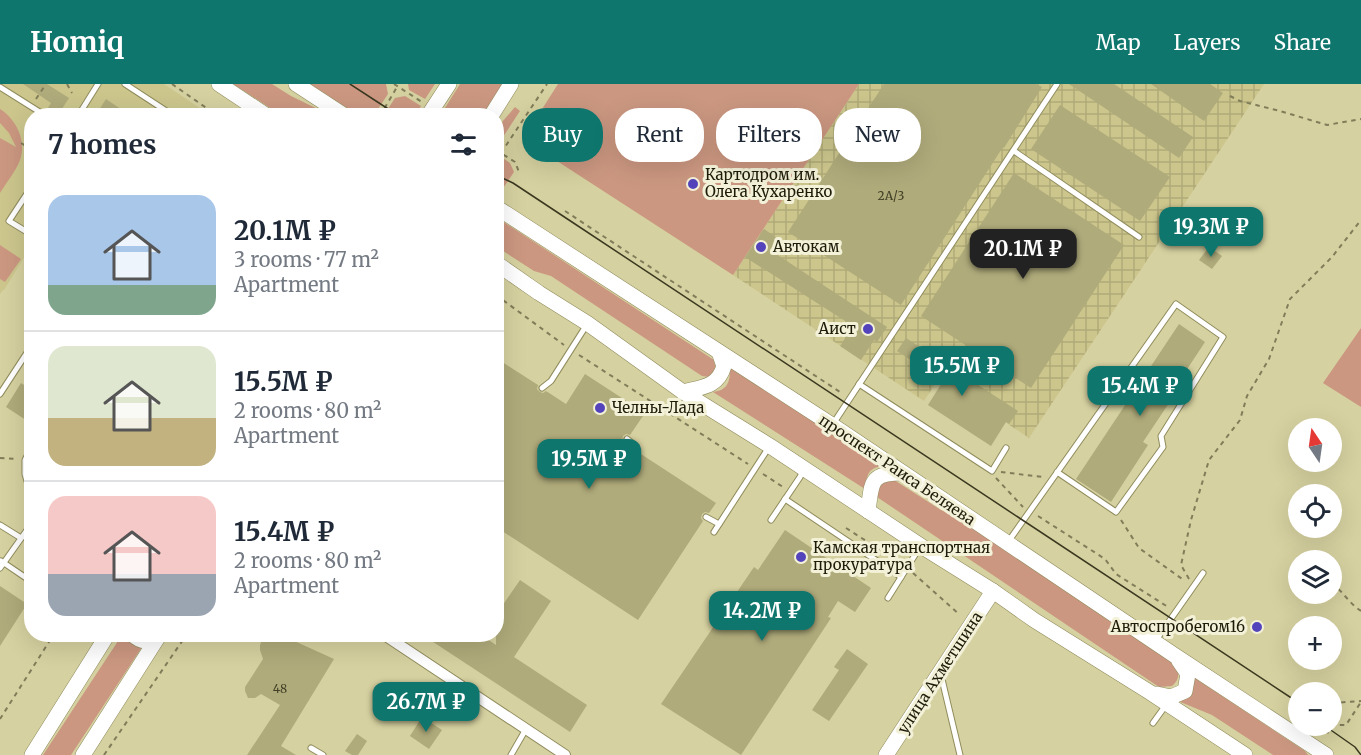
<!DOCTYPE html>
<meta charset="utf-8">
<style>
body{margin:0;font-family:Merriweather,serif;background:#f2f2f3;color:#1f2937;height:100vh;display:flex;flex-direction:column;font-size:22px;white-space:nowrap}
*{box-sizing:border-box;margin:0}
p{font-size:20px;color:#747a83}
.icon{flex:none;width:33px;height:33px;fill:none;stroke:currentColor;stroke-width:2;stroke-linecap:round;stroke-linejoin:round}
.map{position:relative;flex:1;overflow:hidden}
.sheet{position:absolute;left:24px;top:24px;width:480px;height:534px;display:flex;flex-direction:column;background:#fff;border-radius:24px;box-shadow:0 6px 24px #0002}
.sheet>*{flex:none}
.guide{position:absolute;left:522px;top:24px;width:570px;height:54px;display:flex;gap:12px}
.needle{width:39px;rotate:347deg}
.controls{position:absolute;left:1288px;top:334px;display:grid;gap:12px}
.controls a{display:grid;place-items:center;width:54px;height:54px;border-radius:50%;background:#fff;box-shadow:0 6px 24px #0002;font-size:30px}
.price{position:absolute;translate:-50% -51px;padding:0 14px;border-radius:12px;background:#0f766e;color:#fff;font-size:20px;line-height:39px;filter:drop-shadow(0 2px 3px #0008)}
.price::after{content:'';position:absolute;left:50%;top:36px;width:18px;height:14px;margin-left:-9px;background:inherit;clip-path:polygon(0 0,100% 0,50% 100%)}
.price.active{background:#222;color:#fff}
ul{padding:0;list-style:none}
li{display:flex;align-items:center;gap:18px;height:150px;padding:0 24px}
li+li{border-top:2px solid #e0e1e3}
li span{display:grid;place-items:center;flex:none;width:168px;height:120px;border-radius:18px;color:#555}
li>.icon{margin-inline-start:auto}
span .icon{width:72px;height:72px;fill:#fffc;stroke-width:1}
li b{font-size:26px}
h2{display:flex;justify-content:space-between;align-items:center;height:72px;padding:0 24px;font-size:26px}
.pill{padding:0 21px;border-radius:24px;background:#fff;box-shadow:0 6px 24px #0002;font-size:21px;line-height:54px}
.pill.active{background:#0f766e;color:#fff}
header{display:flex;align-items:center;gap:36px;box-sizing:border-box;height:84px;padding:0 30px;background:#0f766e;color:#fff}
header strong{font-size:28px}
nav{display:flex;gap:33px;margin-inline-start:auto;font-size:21px}
.map>svg:first-child{display:block}
.built{fill:#ccc68d}
.industrial{fill:url(#industrial-grid)}
.green{fill:#cb9781}
.building{fill:#afab7b}
.lines{fill:none;stroke-linecap:round;stroke-linejoin:round}
.lane-casing{stroke:#908c5d;stroke-width:7}
.street-casing{stroke:#908c5d;stroke-width:12}
.secondary-casing{stroke:#908c5d;stroke-width:16}
.path{stroke:#817d5a;stroke-width:2;stroke-dasharray:4.5 4.5;stroke-linecap:butt}
.lane{stroke:#fff;stroke-width:5}
.street{stroke:#fff;stroke-width:10}
.secondary{stroke:#fff;stroke-width:15}
.tram{stroke:#3a3820;stroke-width:1.5}
.poi-dot{fill:#5444bb;stroke:#f3f1d8;stroke-width:2}
.labels{text-anchor:middle;stroke-width:6;stroke-linejoin:round;paint-order:stroke}
.number-label{font-size:12px;fill:#424026}
.poi-label{font-size:15px;fill:#1e1c09;stroke:#f3f1d8;text-anchor:start}
.street-label{font-size:15px;fill:#1e1c09;stroke:#f3f1d8}
</style>
<header>
<strong>Homiq</strong>
<nav><a>Map</a><a>Layers</a><a>Share</a></nav>
</header>
<div class="map">
<svg width="1361" height="671" viewBox="0 0 1361 671">
<defs>
<pattern id="industrial-grid" width="8" height="8" patternUnits="userSpaceOnUse" patternTransform="scale(1.5)"><rect width="8" height="8" fill="#ccc68d"/><path d="M0 4h8M4 0v8" fill="none" stroke="#afaa78"/></pattern>
</defs>
<rect width="100%" height="100%" fill="#d6d1a0"/>
<polygon class="built" points="0,0 164,0 210,31 32,32 31,162 4,206 3,206 0,210"/>
<polygon class="industrial" points="859,0 1264,0 1029,354 939,294 924,317 733,191"/>
<g class="green">
<polygon points="233,0 272,0 291,12 330,31 281,31"/>
<polygon points="309,0 386,0 388,10 374,31 358,31"/>
<polygon points="408,0 435,0 425,15 409,6"/>
<polygon points="460,0 503,0 484,31 440,32"/>
<polygon points="558,0 859,0 733,191 523,55"/>
<polygon points="405,12 421,22 415,31 384,31 395,14"/>
<polygon points="515,23 520,27 497,62 497,44"/>
<path d="M0 25C16 35 27 57 20 76 16 87 6 99 0 109V54L16 63 9 49 0 39Z"/>
<polygon points="497,70 510,79 514,88 497,113"/>
<polygon points="496,133 714,276 716,286 709,293 702,292 551,192 534,187 497,163"/>
<polygon points="0,161 21,175 5,198 0,195"/>
<polygon points="1361,244 1361,323 1323,299"/>
<path d="M730 284 883 382C868 384 867 390 865 405L713 308C728 306 730 298 730 284Z"/>
<path d="M891 394 941 426 963 435 1176 581C1180 590 1179 596 1172 602L1159 603 877 413 878 399Z"/>
<polygon points="122,551 142,563 71,671 43,671"/>
<polygon points="1195,594 1305,667 1308,671 1273,671 1212,631 1178,617"/>
</g>
<g class="building">
<polygon points="23,0 47,0 69,14 58,31 48,24 51,19"/>
<polygon points="884,0 1036,0 1042,3 1004,64 1003,63 901,221 788,148"/>
<polygon points="1069,0 1114,0 1193,53 1179,74"/>
<polygon points="1151,0 1210,0 1223,9 1204,37"/>
<polygon points="106,15 131,32 95,32"/>
<polygon points="1060,21 1170,93 1140,137 1031,65"/>
<polygon points="1014,89 1124,161 1031,304 921,232"/>
<polygon points="764,145 777,154 770,166 887,243 877,258 874,256 861,276 840,262 853,242 745,173"/>
<polygon points="1209,163 1222,172 1212,185 1199,176"/>
<polygon points="1179,240 1205,258 1170,311 1173,313 1143,358 1148,361 1111,418 1076,395"/>
<polygon points="906,254 1018,327 1009,340 1006,338 991,362 928,321 943,297 897,267"/>
<polygon points="496,274 538,301 537,305 540,308 543,309 546,307 566,320 585,290 645,329 630,351 626,350 623,352 622,356 624,359 716,419 709,429 705,428 702,430 701,434 703,437 638,536 496,443"/>
<polygon points="21,299 32,306 32,340 6,323"/>
<polygon points="785,446 871,504 855,528 838,517 828,533 831,534 741,671 661,620 754,483 758,486"/>
<polygon points="520,496 551,517 514,573 587,621 570,648 421,550 480,550 496,561 496,531"/>
<polygon points="0,502 27,520 0,562"/>
<polygon points="269,550 279,550 334,575 281,662 296,671 247,671 280,621 261,610 255,614 248,614 245,607 245,603 263,575 260,566 260,561 262,556"/>
<polygon points="847,565 868,580 829,637 812,626 839,586 834,583"/>
<polygon points="422,633 442,646 429,665 410,652"/>
<polygon points="357,650 367,657 358,671 352,671 345,667"/>
</g>
<g class="lines">
<g class="lane-casing">
<g id="lane">
<polyline points="125,0 174,32"/>
<polyline points="0,3 46,32"/>
<polyline points="78,32 98,0"/>
<polyline points="1014,67 1139,153"/>
<polyline points="32,102 9,137 32,151"/>
<polyline points="859,300 992,387 1006,364"/>
<polyline points="542,304 551,297 586,242"/>
<polyline points="0,310 32,261"/>
<polyline points="833,340 1057,0"/>
<polyline points="627,355 632,359"/>
<polyline points="32,362 25,376 25,390 32,415"/>
<polyline points="785,415 901,493"/>
<polyline points="706,433 719,440"/>
<polyline points="771,436 800,393 803,386"/>
<polyline points="0,441 21,454"/>
<polyline points="714,448 769,363"/>
<polyline points="1008,458 1176,220 1223,253 1161,352 1163,363 1116,428 1057,388"/>
<polyline points="1,477 32,498"/>
<polyline points="0,484 32,439"/>
<polyline points="888,514 920,463"/>
<polyline points="1156,556 1203,489"/>
<polyline points="941,591 960,671"/>
<polyline points="1153,639 1166,621"/>
<polyline points="311,664 323,671"/>
<polyline points="511,671 526,645"/>
</g>
</g>
<g class="street-casing">
<polyline id="street" points="383,550 565,671"/>
</g>
<g class="secondary-casing">
<g id="secondary">
<polyline points="219,0 267,32"/>
<polyline points="296,0 345,32"/>
<polyline points="428,32 449,0"/>
<polyline points="491,32 511,0"/>
<polyline points="496,123 832,341 1174,571 1326,671"/>
<polyline points="496,179 539,209 587,239 683,308 770,362 921,462 993,507 1034,536 1151,609 1245,671"/>
<path d="M683 308C702 303 718 303 724 282L719 268"/>
<path d="M868 427C872 399 869 389 902 389"/>
<path d="M132 550C141 559 150 559 159 550"/>
<polyline points="1157,610 1171,613 1185,607 1188,590 1179,577"/>
<polyline points="32,671 108,550"/>
<polyline points="83,671 160,550"/>
<polyline points="886,671 993,507"/>
</g>
</g>
<g class="path">
<polyline points="67,0 72,9"/>
<polyline points="172,0 218,32"/>
<polyline points="394,0 422,18"/>
<polyline points="1230,12 1240,17 1280,27 1327,41 1361,35"/>
<polyline points="36,15 46,0"/>
<polyline points="380,32 397,3"/>
<polyline points="21,59 32,66"/>
<polyline points="496,66 515,78 519,88"/>
<polyline points="501,69 547,0"/>
<polyline points="565,127 843,310"/>
<polyline points="496,211 564,261"/>
<polyline points="579,271 748,380"/>
<polyline points="0,374 16,375"/>
<polyline points="1001,388 1043,393"/>
<polyline points="763,390 783,403"/>
<polyline points="996,394 1023,423"/>
<polyline points="1038,432 1105,475 1116,490 1168,523"/>
<polyline points="1121,436 1139,464 1185,497"/>
<polyline points="846,444 899,478"/>
<polyline points="913,489 960,531"/>
<polyline points="1189,495 1181,481 1191,436 1209,376 1240,336 1247,312 1269,275 1290,215 1332,173 1361,136"/>
<path d="M1332 499C1343 508 1350 520 1361 527"/>
<polyline points="1332,619 1361,617"/>
<polyline points="0,635 54,550"/>
<polyline points="1332,637 1338,641 1346,641 1361,618"/>
<polyline points="1309,645 1311,642 1332,650"/>
<polyline points="104,671 187,550"/>
</g>
<use href="#lane" class="lane"/>
<use href="#street" class="street"/>
<use href="#secondary" class="secondary"/>
<g class="tram">
<polyline points="350,0 399,32"/>
<polyline points="496,91 513,99 575,140 1299,619"/>
<polyline points="1325,642 1355,663 1361,671"/>
</g>
</g>
<g class="poi-dot">
<circle cx="693" cy="100" r="6"/>
<circle cx="761" cy="163" r="6"/>
<circle cx="868" cy="245" r="6"/>
<circle cx="600" cy="324" r="6"/>
<circle cx="801" cy="473" r="6"/>
<circle cx="1257" cy="543" r="6"/>
</g>
<g class="labels">
<g class="number-label">
<text x="891" y="116">2А/3</text>
<text x="280" y="609">48</text>
</g>
<g class="poi-label">
<text x="705" y="96">Картодром им.<tspan x="705" dy="17">Олега Кухаренко</tspan></text>
<text x="773" y="168">Автокам</text>
<text x="856" y="250" text-anchor="end">Аист</text>
<text x="612" y="329">Челны-Лада</text>
<text x="813" y="469">Камская транспортная<tspan x="813" dy="17">прокуратура</tspan></text>
<text x="1245" y="548" text-anchor="end">Автоспробегом16</text>
</g>
<g class="street-label">
<text transform="translate(897 386) rotate(34)" y="5">проспект Раиса Беляева</text>
<text transform="translate(940 589) rotate(-57)" y="5">улица Ахметшина</text>
</g>
</g>
</svg>
<div class="controls">
<a><svg class="needle" viewBox="-14 -14 28 28"><path d="M0-13l5 13h-10z" fill="#e53935"/><path d="M0 13l5-13h-10z" fill="#747a83"/></svg></a>
<a><svg class="icon" aria-label="locate" viewBox="0 0 24 24"><circle cx="12" cy="12" r="6"/><path d="M12 2v4M12 18v4M2 12h4M18 12h4"/></svg></a>
<a><svg class="icon" aria-label="layers" viewBox="0 0 24 24"><path d="M12 4l9 5-9 5-9-5zM3 14l9 5 9-5"/></svg></a>
<a>+</a>
<a>−</a>
</div>
<b class="price" style="left:1211px;top:174px">19.3M ₽</b>
<b class="price active" style="left:1023px;top:196px">20.1M ₽</b>
<b class="price" style="left:962px;top:313px">15.5M ₽</b>
<b class="price" style="left:1140px;top:333px">15.4M ₽</b>
<b class="price" style="left:589px;top:406px">19.5M ₽</b>
<b class="price" style="left:762px;top:558px">14.2M ₽</b>
<b class="price" style="left:426px;top:649px">26.7M ₽</b>
<div class="guide">
<a class="pill active">Buy</a>
<a class="pill">Rent</a>
<a class="pill">Filters</a>
<a class="pill">New</a>
</div>
<section class="sheet">
<h2>7 homes<svg class="icon" aria-label="filters" viewBox="0 0 24 24"><path d="M4 7h16M4 17h16"/><circle cx="9" cy="7" r="2"/><circle cx="15" cy="17" r="2"/></svg></h2>
<ul>
<li><span style="background:linear-gradient(#a9c7e8 75%,#7fa58c 0)"><svg class="icon" aria-label="home" viewBox="0 0 24 24"><path d="M3 11l9-7 9 7M6 9v11h12V9"/></svg></span><div><b>20.1M ₽</b><p>3 rooms · 77 m²</p><p>Apartment</p></div></li>
<li><span style="background:linear-gradient(#dfe7d0 60%,#c2b280 0)"><svg class="icon" aria-label="home" viewBox="0 0 24 24"><path d="M3 11l9-7 9 7M6 9v11h12V9"/></svg></span><div><b>15.5M ₽</b><p>2 rooms · 80 m²</p><p>Apartment</p></div></li>
<li><span style="background:linear-gradient(#f6c9c9 65%,#9aa5b1 0)"><svg class="icon" aria-label="home" viewBox="0 0 24 24"><path d="M3 11l9-7 9 7M6 9v11h12V9"/></svg></span><div><b>15.4M ₽</b><p>2 rooms · 80 m²</p><p>Apartment</p></div></li>
</ul>
</section>
</div>
